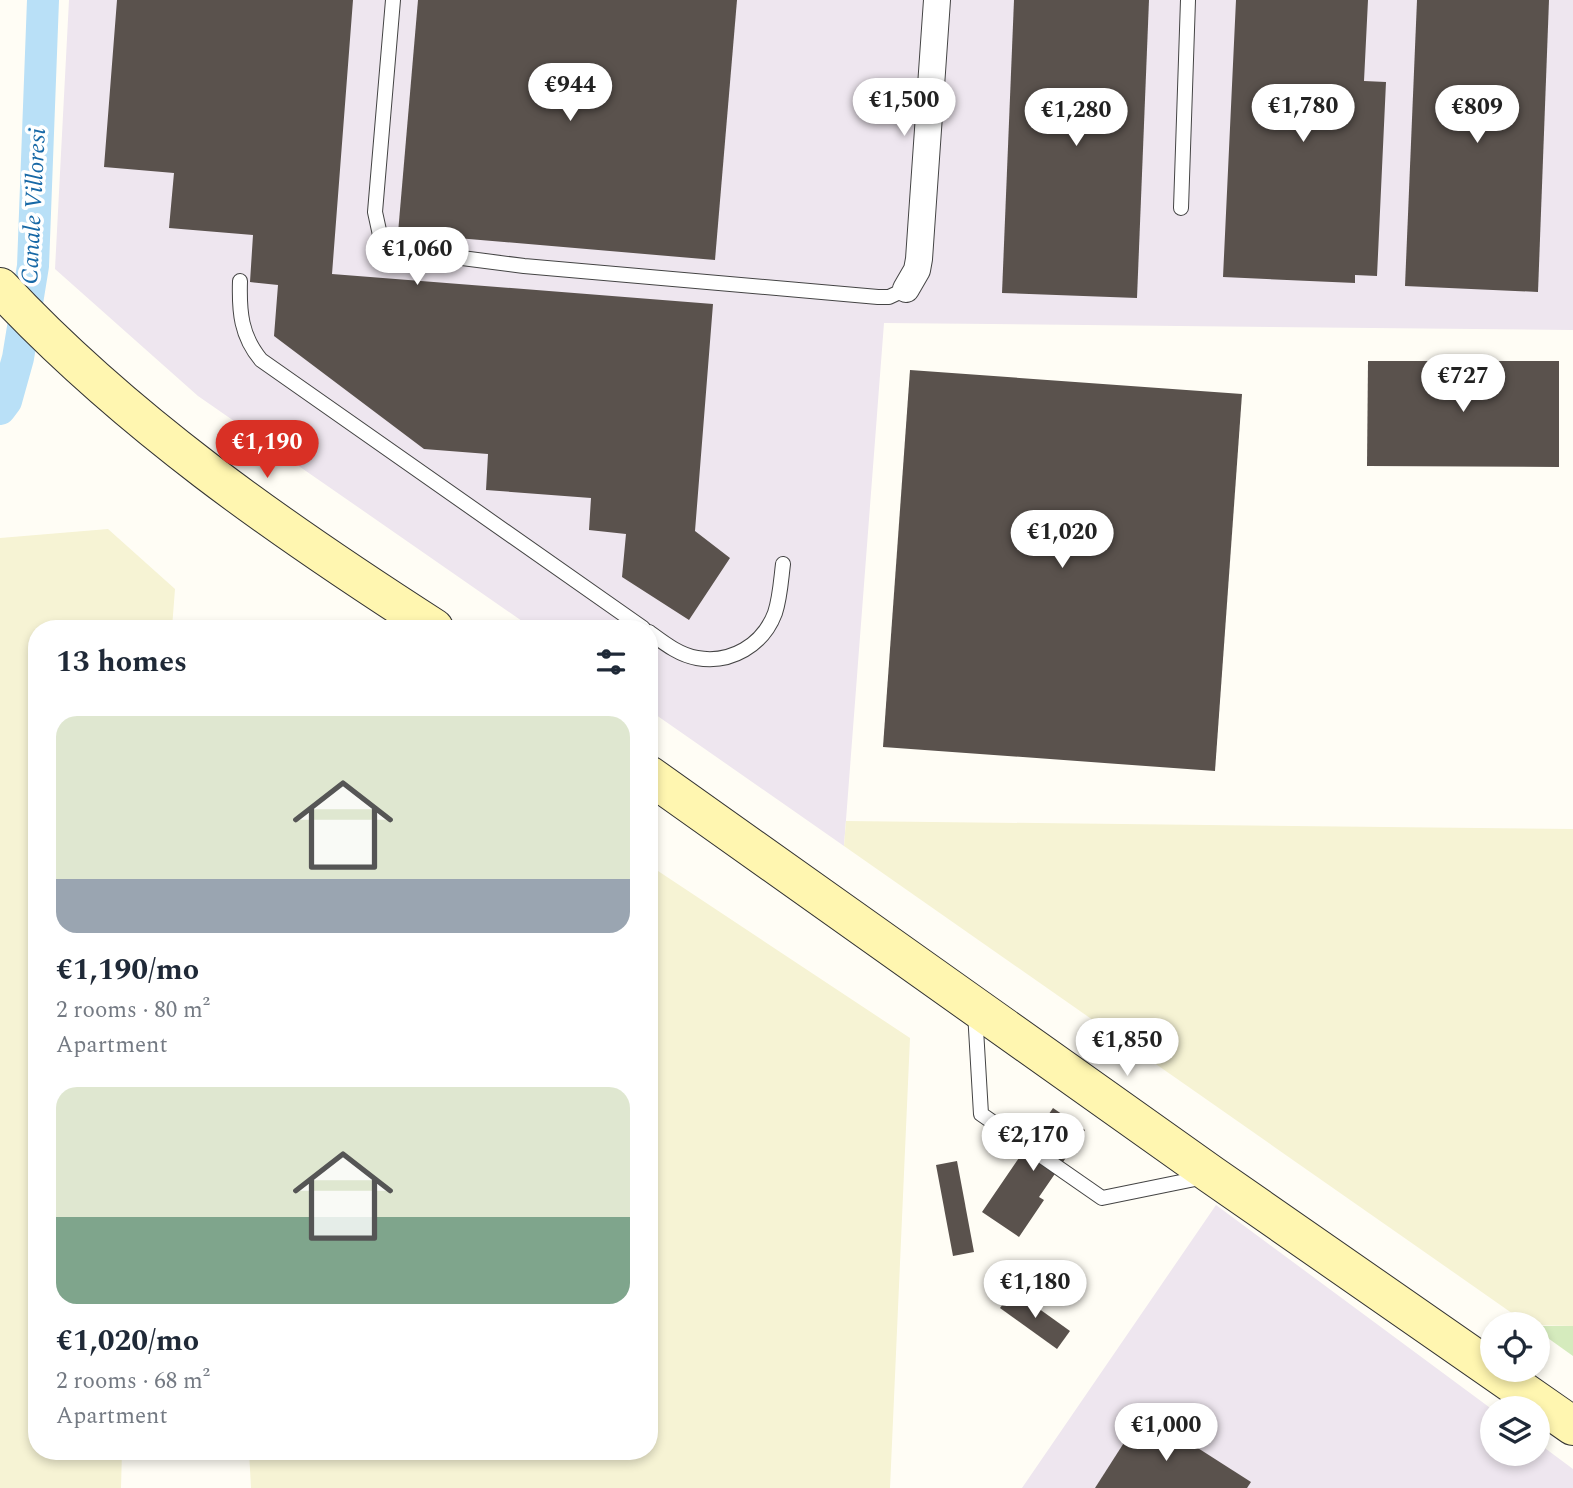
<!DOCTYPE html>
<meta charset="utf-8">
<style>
body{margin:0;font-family:Spectral,serif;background:#f6f6f7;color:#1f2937;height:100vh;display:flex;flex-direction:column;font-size:26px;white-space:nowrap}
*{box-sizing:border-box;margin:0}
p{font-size:23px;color:#747a83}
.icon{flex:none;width:38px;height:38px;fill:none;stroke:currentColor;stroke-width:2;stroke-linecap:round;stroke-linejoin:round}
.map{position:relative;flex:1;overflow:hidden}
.side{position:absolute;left:28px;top:620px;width:630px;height:840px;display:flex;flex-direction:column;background:#fff;border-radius:28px;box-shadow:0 4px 10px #0003}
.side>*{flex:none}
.buttons{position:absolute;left:1480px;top:1312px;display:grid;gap:14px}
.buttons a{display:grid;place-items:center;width:70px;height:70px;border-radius:50%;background:#fff;box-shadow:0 4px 10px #0003;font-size:35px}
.price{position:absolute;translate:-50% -60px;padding:0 16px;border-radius:24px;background:#fff;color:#222;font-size:23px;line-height:46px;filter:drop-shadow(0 2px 4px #0008)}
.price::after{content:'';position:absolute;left:50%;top:42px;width:21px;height:16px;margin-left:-10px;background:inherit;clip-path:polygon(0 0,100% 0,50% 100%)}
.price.current{background:#d93025;color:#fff}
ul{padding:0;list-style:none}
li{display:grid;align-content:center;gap:14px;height:371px;padding:0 28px}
li span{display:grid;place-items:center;height:217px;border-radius:21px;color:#555}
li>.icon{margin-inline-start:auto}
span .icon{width:126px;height:126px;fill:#fffc;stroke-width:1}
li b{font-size:30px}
h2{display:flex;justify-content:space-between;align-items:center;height:84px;padding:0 28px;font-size:30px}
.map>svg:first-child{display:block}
.industrial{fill:#eee6ef}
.farmland{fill:#f6f3d4}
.green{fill:#d5ebbd}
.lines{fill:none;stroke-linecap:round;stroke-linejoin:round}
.canal{stroke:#b9e0f7;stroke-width:32}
.building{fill:#5a524d}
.lane-casing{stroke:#444;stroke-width:16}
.street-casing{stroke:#444;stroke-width:28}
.secondary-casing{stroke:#333;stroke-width:40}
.lane{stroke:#fff;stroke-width:14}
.street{stroke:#fff;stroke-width:26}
.secondary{stroke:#fff6b0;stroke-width:38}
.labels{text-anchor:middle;stroke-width:7;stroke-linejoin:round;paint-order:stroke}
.water-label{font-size:24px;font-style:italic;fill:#1768a6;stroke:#fff}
</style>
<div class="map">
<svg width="1573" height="1488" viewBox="0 0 1573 1488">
<rect width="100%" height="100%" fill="#fffdf5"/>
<g class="industrial">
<polygon points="69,0 1573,0 1573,330 884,323 844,846 649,710 649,628 532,628 198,396 55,269"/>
<polygon points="1216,1205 1493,1410 1493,1454 1538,1454 1538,1443 1573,1469 1573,1488 1022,1488"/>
</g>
<g class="farmland">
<polygon points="108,529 175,589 172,628 37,628 37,1451 122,1451 121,1488 0,1488 0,538"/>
<polygon points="846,821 1573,829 1573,1326 1529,1325 844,846"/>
<polygon points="649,865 910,1038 890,1488 251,1488 249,1451 649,1451"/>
</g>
<polygon class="green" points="1538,1326 1573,1326 1573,1356 1538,1331"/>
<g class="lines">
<polyline class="canal" points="0,409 6,401 18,358 33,266 43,0"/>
</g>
<g class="building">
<polygon points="117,0 353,0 332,274 713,304 695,531 730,558 689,620 622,577 626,534 589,530 591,498 486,490 488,454 424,449 274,336 278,285 250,282 253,235 169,228 174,173 104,167"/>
<polygon points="418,0 737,0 715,260 398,233"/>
<polygon points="1014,0 1149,0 1137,298 1002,293"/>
<polygon points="1236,0 1368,0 1364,81 1386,82 1377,276 1355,275 1355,283 1223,277"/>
<polygon points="1417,0 1549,0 1538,292 1405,286"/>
<polygon points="1368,361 1559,361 1559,467 1367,466"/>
<polygon points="910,370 1242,394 1215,771 883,747"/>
<polygon points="1053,1108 1085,1130 1039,1197 1044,1200 1019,1237 982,1212"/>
<polygon points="957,1161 974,1252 953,1256 936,1165"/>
<polygon points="1013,1290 1070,1331 1057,1349 1000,1308"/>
<polygon points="1143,1413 1251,1482 1247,1488 1095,1488"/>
</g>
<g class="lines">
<g class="lane-casing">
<g id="lane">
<polyline points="393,0 375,212 380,235 392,249 524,266 878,297 889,297 906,289"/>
<polyline points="1181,208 1188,0"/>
<path d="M240 281C239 312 241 336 261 360L643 628"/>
<path d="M649 632C664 643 679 655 697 658 731 664 763 645 775 613 780 598 781 580 783 564"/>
<polyline points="975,1012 981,1114 1102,1198 1205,1177"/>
</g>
</g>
<g class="street-casing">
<polyline id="street" points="906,289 917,270 919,259 937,0"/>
</g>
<g class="secondary-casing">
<g id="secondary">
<path d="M0 287C126 422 280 529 434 628"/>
<polyline points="649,775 1212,1175 1573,1426"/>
</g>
</g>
<use href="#lane" class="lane"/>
<use href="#street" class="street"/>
<use href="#secondary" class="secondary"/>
</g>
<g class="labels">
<g class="water-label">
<text transform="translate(33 206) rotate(-87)" y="8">Canale Villoresi</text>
</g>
</g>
</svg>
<div class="buttons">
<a><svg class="icon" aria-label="locate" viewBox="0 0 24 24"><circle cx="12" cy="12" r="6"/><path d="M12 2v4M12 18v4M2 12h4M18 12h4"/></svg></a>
<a><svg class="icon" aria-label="layers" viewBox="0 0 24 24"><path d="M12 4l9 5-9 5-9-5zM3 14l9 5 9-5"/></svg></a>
</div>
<b class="price" style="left:570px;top:123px">€944</b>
<b class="price" style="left:904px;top:138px">€1,500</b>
<b class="price" style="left:1303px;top:144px">€1,780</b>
<b class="price" style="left:1477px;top:145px">€809</b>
<b class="price" style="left:1076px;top:148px">€1,280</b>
<b class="price" style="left:417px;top:287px">€1,060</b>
<b class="price" style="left:1463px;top:414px">€727</b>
<b class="price current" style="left:267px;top:480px">€1,190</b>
<b class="price" style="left:1062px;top:570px">€1,020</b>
<b class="price" style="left:1127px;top:1078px">€1,850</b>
<b class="price" style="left:1033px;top:1173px">€2,170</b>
<b class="price" style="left:1035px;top:1320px">€1,180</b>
<b class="price" style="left:1166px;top:1463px">€1,000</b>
<section class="side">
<h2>13 homes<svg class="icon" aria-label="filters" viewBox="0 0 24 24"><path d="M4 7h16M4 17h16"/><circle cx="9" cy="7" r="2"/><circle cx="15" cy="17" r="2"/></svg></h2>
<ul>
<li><span style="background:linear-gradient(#dfe7d0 75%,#9aa5b1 0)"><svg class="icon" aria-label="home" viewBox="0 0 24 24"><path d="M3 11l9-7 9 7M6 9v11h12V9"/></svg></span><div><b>€1,190/mo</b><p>2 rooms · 80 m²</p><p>Apartment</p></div></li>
<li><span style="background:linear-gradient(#dfe7d0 60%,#7fa58c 0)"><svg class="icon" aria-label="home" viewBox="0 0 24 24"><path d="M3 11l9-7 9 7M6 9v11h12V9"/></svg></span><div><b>€1,020/mo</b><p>2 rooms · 68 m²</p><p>Apartment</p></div></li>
</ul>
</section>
</div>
